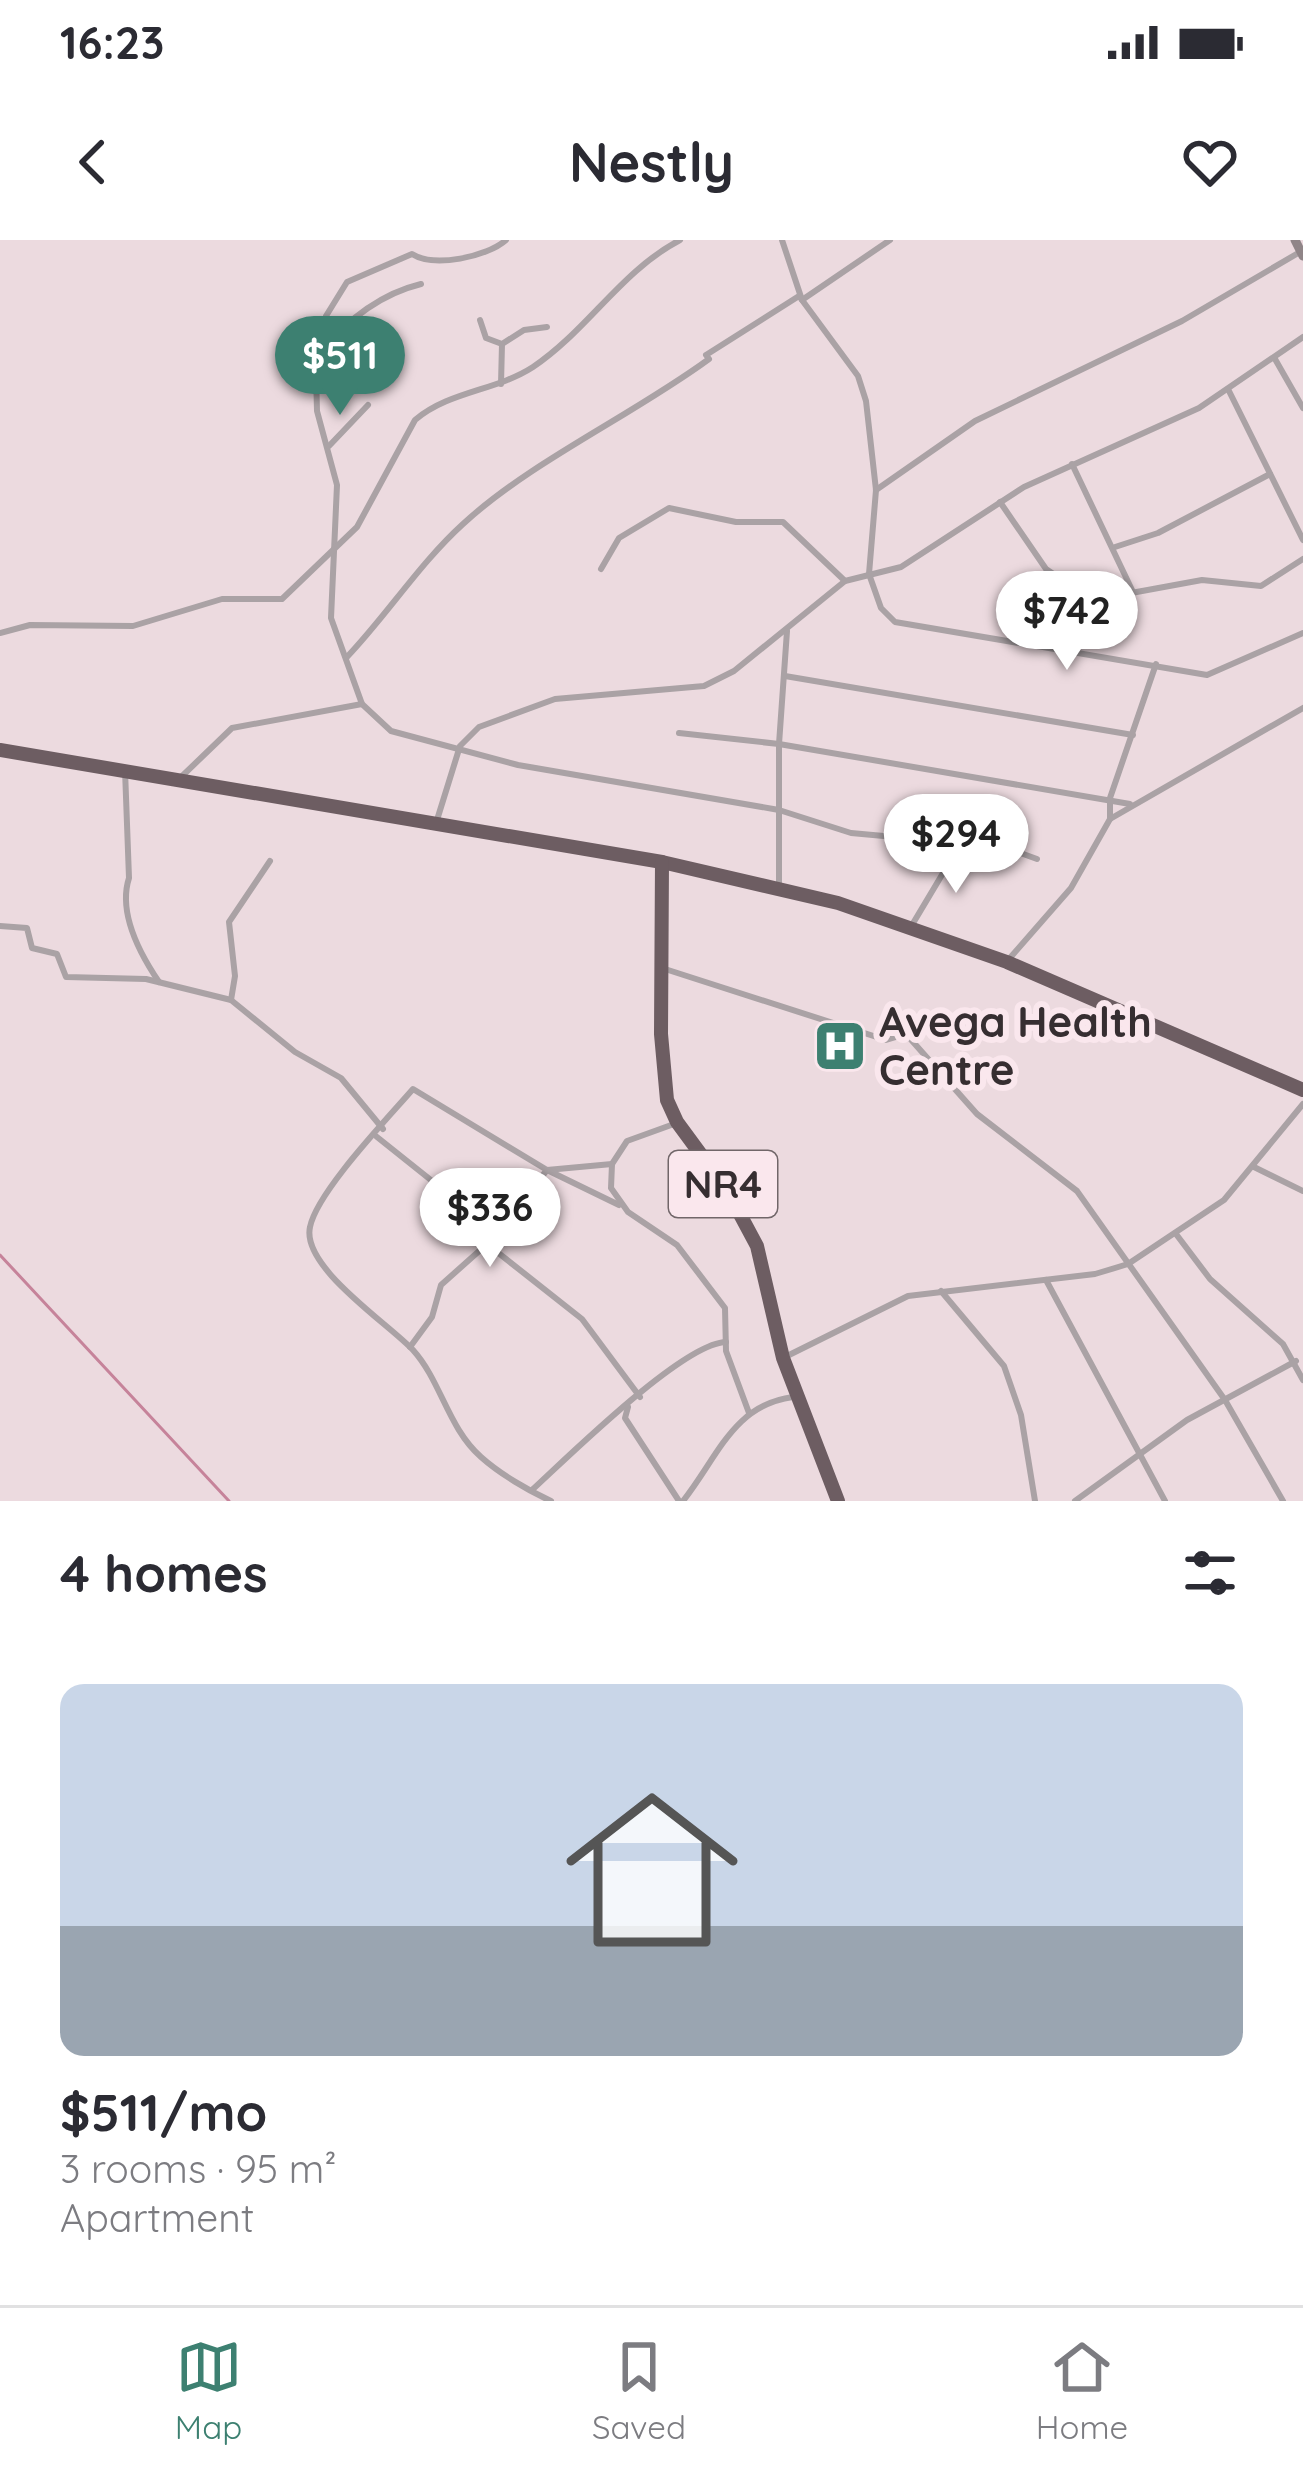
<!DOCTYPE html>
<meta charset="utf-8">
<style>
body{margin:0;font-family:Quicksand,sans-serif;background:#f7f7f7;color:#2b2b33;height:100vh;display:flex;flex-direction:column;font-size:45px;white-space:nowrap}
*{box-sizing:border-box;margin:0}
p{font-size:39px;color:#7c7c81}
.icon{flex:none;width:66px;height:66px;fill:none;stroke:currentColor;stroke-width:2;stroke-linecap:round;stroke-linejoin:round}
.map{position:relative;height:1261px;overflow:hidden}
.panel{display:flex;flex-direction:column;background:#fff;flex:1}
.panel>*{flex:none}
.price{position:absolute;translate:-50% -102px;padding:0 27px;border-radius:42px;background:#fff;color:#222;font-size:39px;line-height:78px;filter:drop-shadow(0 3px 6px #0008)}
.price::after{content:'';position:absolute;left:50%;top:72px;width:36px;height:27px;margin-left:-18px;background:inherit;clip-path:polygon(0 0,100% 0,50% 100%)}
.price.on{background:#3d8071;color:#fff}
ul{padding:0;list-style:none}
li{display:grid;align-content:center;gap:24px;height:636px;padding:0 60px}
li span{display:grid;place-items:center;height:372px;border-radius:24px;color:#555}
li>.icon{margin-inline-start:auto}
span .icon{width:216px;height:216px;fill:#fffc;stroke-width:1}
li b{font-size:51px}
h2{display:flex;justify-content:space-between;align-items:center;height:144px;padding:0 60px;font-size:51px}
.status{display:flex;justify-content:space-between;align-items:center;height:84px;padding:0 60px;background:#fff;direction:ltr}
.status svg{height:33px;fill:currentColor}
header{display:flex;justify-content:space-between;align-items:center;height:156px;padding:0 60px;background:#fff;font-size:54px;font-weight:800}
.tabs{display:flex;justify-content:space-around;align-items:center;height:168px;border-top:3px solid #e1e1e2;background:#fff;font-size:33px;color:#7c7c81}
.tabs a{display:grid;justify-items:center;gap:6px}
.tabs .on{color:#3d8071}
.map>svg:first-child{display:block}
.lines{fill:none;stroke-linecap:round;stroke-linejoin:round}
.stream{stroke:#c6839a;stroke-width:3}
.street{stroke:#aaa2a5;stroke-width:6}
.secondary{stroke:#908588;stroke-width:9}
.highway{stroke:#6d5d62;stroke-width:14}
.labels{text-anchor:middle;stroke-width:12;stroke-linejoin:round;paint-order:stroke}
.shield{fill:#fae7ed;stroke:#716669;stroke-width:3}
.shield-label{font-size:39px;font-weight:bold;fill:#362e31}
.poi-label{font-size:42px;font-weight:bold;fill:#362e31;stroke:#fae7ed;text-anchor:start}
</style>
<div class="status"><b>16:23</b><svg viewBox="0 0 49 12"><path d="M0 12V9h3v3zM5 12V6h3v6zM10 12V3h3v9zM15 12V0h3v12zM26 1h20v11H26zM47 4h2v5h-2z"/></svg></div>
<header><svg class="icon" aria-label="back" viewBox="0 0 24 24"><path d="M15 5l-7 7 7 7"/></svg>Nestly<svg class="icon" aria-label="heart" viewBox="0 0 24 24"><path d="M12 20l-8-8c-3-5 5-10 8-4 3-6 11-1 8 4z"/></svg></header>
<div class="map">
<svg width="1303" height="1261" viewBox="0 0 1303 1261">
<rect width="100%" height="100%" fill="#ecdadf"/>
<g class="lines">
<polyline class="stream" points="0,1015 229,1261"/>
<g class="street">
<path d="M506 0C487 17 434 28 412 14L347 42 326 76 316 133 317 171 337 245 331 378 362 464 391 491 518 525 779 570 851 593 1004 607 1037 619"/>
<polyline points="782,0 802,60 858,136 866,161 876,250 869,334 881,368 895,382 1207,435 1303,393"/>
<polyline points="480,80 486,98 502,104 524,90 547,87"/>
<path d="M319 114C346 81 380 54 421 44"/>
<polyline points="1275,119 1303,168"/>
<polyline points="501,144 502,104"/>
<polyline points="1228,149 1303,300"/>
<polyline points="329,206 368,165"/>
<polyline points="1072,224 1132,350"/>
<polyline points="876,250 975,181 1182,81 1300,12"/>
<polyline points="1000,262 1046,329 1086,356 1104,358 1202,340 1261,346 1303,319"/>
<polyline points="1115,307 1158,293 1270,234"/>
<polyline points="601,329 619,298 669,268 736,282 783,282 845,341"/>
<path d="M0 393 30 385 133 386 222 359H282L357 287 415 180C449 151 496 151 533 127 588 90 621 31 680 0"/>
<path d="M347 417C387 375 420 323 463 284 530 222 633 175 709 119L706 115 799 56 802 60 890 0"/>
<polyline points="785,436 1133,495"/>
<polyline points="679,493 779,504 1130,564"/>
<path d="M125 530 129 638C118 672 140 714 159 742"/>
<polyline points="179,539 232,488 362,464"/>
<polyline points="1110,579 1110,558 1156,424"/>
<polyline points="437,580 460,506 479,487 555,459 704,446 734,431 845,341 901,327 1024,247 1199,168 1303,97"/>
<polyline points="779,648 779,504 787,391"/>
<polyline points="912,685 961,603"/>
<polyline points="0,686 27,688 32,708 57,714 66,737 146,739 231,760 295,812 341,838 383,889"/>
<polyline points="1009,719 1071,648 1110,579 1303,468"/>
<polyline points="665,729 886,800 906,794 977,874 1077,951 1225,1160 1283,1261"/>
<polyline points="231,760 235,736 229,682 270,621"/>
<polyline points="674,884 627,901 612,924 611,948 628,972 677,1005 725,1068 726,1111 749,1173"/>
<polyline points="377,897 496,992"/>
<polyline points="1254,927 1303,951"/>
<polyline points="1176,994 1210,1039 1283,1104 1303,1140"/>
<polyline points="487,1004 582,1079 640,1157"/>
<polyline points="1046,1040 1165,1261"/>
<polyline points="941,1051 1004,1126 1021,1175 1035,1261"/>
<polyline points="410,1107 432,1077 441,1045 487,1004 547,930 619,965"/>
<polyline points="783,1118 908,1056 1095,1034 1128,1024 1224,960 1303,864"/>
<polyline points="628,1167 625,1178 679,1261"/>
<path d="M532 1250C568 1217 683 1103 726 1102"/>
<path d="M551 1261C529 1251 500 1234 481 1217 448 1188 441 1141 413 1110 389 1084 301 1027 310 987 317 952 387 879 413 849L547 930 612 924"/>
<path d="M683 1261C718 1217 733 1165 793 1157"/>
<polyline points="1075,1261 1187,1180 1296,1121"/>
</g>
<polyline class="secondary" points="1295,0 1303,16"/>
<g class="highway">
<polyline points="0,510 662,622 838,663 1007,722 1303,850"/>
<polyline points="662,622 661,794 667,860 677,882 727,950 757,1006 783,1118 838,1261"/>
</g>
</g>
<defs>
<g id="hospital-square" transform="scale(2.7)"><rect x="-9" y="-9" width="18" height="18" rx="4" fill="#3d8071" stroke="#fae7ed"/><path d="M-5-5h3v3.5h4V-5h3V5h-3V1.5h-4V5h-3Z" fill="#fff"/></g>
</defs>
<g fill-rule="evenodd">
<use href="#hospital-square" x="840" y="806"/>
</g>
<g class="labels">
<rect class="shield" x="669" y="911" width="108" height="66" rx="9"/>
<g class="shield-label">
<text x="723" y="958">NR4</text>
</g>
<g class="poi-label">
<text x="879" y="797">Avega Health<tspan x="879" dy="48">Centre</tspan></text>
</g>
</g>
</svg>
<b class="price on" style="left:340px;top:178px">$511</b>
<b class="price" style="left:1067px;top:433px">$742</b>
<b class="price" style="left:956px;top:656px">$294</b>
<b class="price" style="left:490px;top:1030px">$336</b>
</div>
<section class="panel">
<h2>4 homes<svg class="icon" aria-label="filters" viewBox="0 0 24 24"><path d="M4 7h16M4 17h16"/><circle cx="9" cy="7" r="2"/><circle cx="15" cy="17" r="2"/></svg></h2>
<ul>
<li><span style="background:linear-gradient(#c9d6e8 65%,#9aa5b1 0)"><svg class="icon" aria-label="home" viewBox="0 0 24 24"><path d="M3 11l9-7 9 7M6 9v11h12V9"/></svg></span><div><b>$511/mo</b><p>3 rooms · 95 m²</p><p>Apartment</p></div></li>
</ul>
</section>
<nav class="tabs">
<a class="on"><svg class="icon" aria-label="map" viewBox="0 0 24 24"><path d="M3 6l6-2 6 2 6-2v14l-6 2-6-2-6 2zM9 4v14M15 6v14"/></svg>Map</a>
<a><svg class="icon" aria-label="saved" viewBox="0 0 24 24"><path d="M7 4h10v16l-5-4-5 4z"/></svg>Saved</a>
<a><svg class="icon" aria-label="home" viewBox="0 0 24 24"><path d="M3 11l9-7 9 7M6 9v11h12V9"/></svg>Home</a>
</nav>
